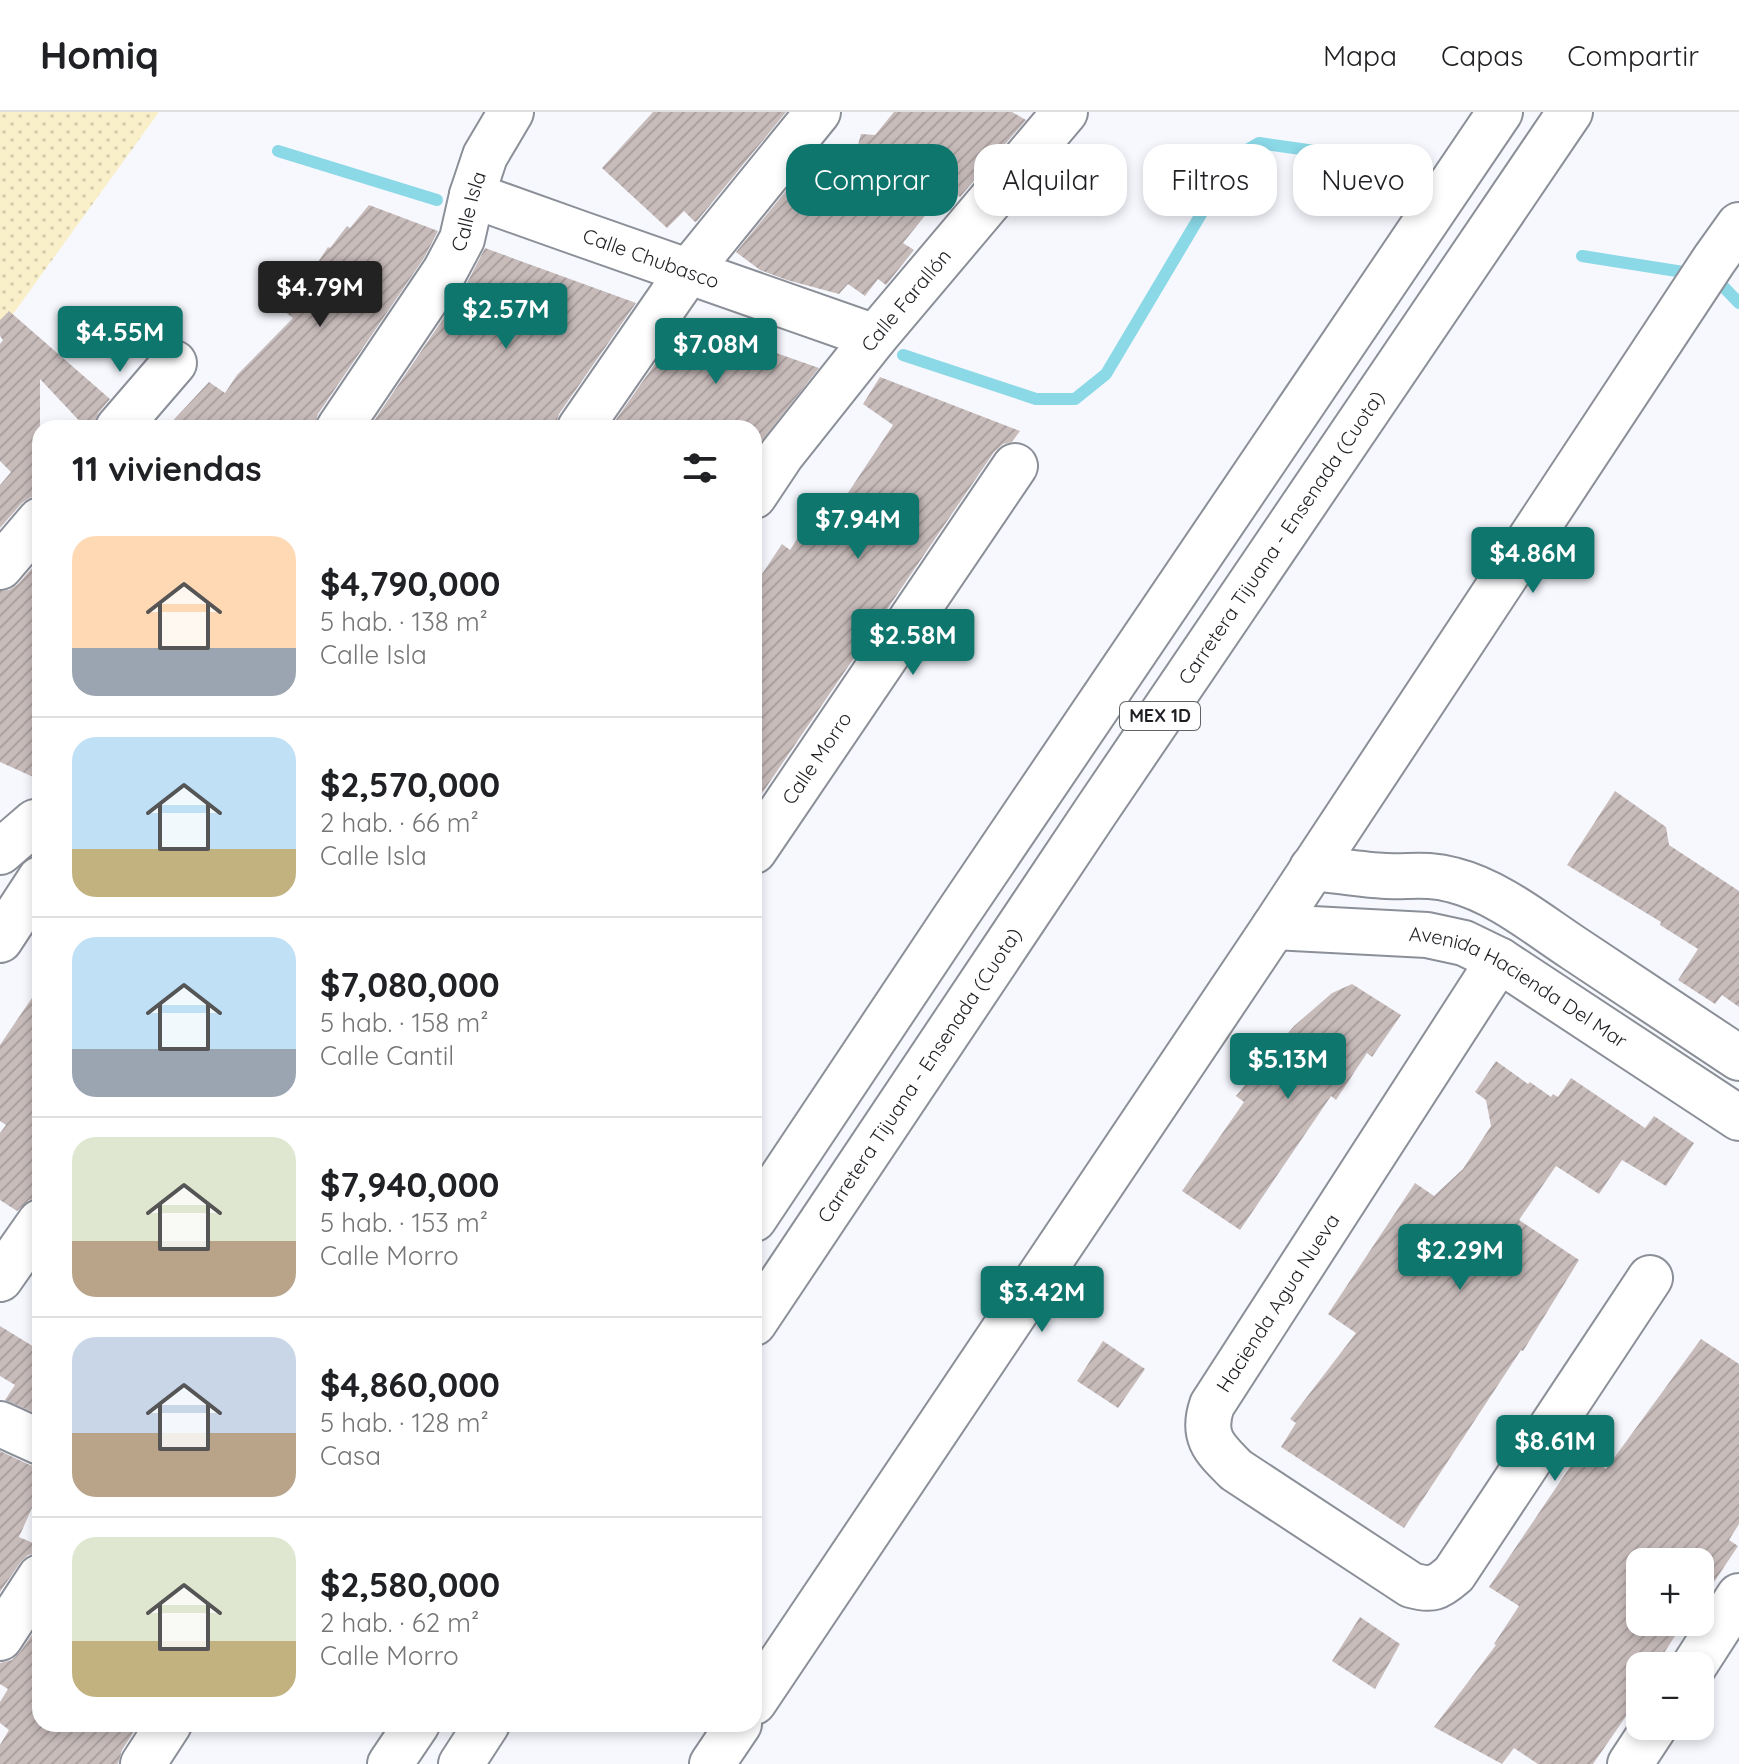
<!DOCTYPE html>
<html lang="es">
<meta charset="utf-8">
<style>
body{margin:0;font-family:Quicksand,sans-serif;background:#f2f2f2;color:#202124;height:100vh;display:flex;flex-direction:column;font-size:30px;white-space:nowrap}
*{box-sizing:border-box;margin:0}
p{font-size:26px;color:#757577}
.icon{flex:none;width:44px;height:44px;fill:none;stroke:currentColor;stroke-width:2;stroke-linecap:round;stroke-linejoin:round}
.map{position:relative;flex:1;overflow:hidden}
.details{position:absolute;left:32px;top:308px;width:730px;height:1312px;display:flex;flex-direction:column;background:#fff;border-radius:24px;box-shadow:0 4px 12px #0003}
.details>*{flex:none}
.banner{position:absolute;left:786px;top:32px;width:760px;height:72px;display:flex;gap:16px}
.tools{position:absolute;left:1626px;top:1436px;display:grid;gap:16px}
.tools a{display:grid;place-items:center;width:88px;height:88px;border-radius:16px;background:#fff;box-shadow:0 4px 12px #0003;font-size:40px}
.price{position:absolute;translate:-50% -68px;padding:0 18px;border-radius:8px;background:#0f766e;color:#fff;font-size:26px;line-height:52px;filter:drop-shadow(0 2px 4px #0008)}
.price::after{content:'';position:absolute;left:50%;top:48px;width:24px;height:18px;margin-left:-12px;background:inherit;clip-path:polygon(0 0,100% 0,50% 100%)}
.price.current{background:#222;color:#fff}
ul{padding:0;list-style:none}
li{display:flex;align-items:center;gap:24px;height:200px;padding:0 40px}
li+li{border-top:2px solid #e0e0e0}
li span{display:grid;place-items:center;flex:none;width:224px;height:160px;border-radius:24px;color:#555}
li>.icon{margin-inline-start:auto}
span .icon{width:96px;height:96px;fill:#fffc;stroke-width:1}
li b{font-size:34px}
h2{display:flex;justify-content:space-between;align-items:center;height:96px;padding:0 40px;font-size:34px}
.tag{padding:0 28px;border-radius:24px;background:#fff;box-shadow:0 4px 12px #0003;font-size:28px;line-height:72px}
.tag.current{background:#0f766e;color:#fff}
header{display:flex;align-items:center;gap:48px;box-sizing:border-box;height:112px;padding:0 40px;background:#fff;border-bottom:2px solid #e0e0e0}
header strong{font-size:38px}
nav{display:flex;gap:44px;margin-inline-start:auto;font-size:28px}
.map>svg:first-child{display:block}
.sand{fill:url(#sand-dots)}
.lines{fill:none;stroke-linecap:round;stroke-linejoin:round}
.stream{stroke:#8bd8e7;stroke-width:12}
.building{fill:url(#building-hatch)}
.minor-casing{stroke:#8b8f97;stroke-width:48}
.tertiary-casing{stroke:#8b8f97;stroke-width:48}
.motorway-casing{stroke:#8b8f97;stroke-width:48}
.minor{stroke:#fff;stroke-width:44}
.tertiary{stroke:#fff;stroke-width:44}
.motorway{stroke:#fff;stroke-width:44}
.labels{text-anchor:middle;stroke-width:7;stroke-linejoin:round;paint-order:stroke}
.shield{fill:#fff;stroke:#616264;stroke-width:2}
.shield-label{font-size:18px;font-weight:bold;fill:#1d1f22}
.street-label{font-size:20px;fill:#1d1f22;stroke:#fff}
</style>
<header>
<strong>Homiq</strong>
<nav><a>Mapa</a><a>Capas</a><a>Compartir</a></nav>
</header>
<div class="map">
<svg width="1739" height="1652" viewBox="0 0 1739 1652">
<defs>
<pattern id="sand-dots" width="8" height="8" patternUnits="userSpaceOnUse" patternTransform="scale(2)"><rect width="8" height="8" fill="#f9efc9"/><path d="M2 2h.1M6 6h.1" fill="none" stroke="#d5ccac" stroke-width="1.8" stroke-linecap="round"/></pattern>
<pattern id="building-hatch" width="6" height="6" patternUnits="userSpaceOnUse" patternTransform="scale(2)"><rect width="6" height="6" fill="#c8bcbb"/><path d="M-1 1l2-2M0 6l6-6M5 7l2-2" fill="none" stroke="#aba1a0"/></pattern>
</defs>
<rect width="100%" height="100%" fill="#f6f8fe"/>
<polygon class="sand" points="0,0 159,0 0,220"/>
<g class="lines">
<g class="stream">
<polyline points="278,39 437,88"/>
<polyline points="1582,144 1696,162"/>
<polyline points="1714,165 1739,191"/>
<polyline points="903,243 1036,287 1075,287 1106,262 1235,45 1259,31 1336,42"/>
</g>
</g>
<g class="building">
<polygon points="653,0 786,0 697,109 695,110 684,99 667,116 602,56"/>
<polygon points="894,0 1012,0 1026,8 960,85 948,75 903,131 914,138 886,173 878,167 865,184 848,172 839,182 787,168 760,158 736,140 803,58 829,76 855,44 861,22 875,23"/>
<polygon points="369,93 438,119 424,146 318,302 314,316 166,316 209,270 225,281 237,263 293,206 285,200 328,135 330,136 347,114 350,116"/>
<polygon points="485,136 636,191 559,302 555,316 369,316 466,173"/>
<polygon points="9,199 110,287 99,300 94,311 94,316 86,316 40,267 40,384 31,385 22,391 0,416 0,373 11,360 0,349 0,232 3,228 0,224 0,208"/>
<polygon points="685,209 819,256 754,339 754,316 610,316"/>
<polygon points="880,265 1020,319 1012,330 1003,332 994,340 754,693 754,474 782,432 790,438 814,401 828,411 893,313 863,292"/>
<polygon points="40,447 40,668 0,650 0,479 9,478 18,472"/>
<polygon points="1615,679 1666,715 1669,733 1739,779 1739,895 1722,883 1715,892 1678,868 1698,837 1660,813 1661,810 1567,753"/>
<polygon points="1352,872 1401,903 1372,945 1367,941 1336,988 1331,984 1240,1118 1182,1079 1244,990 1236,984 1294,914 1332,881"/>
<polygon points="40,874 40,1085 29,1088 17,1099 0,1088 0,1021 6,1013 0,1009 0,933"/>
<polygon points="1496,949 1528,972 1530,970 1551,985 1553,982 1558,985 1571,966 1645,1016 1654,1004 1694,1031 1666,1074 1622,1048 1599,1082 1556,1054 1519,1108 1579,1148 1523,1239 1521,1238 1404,1416 1281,1335 1296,1311 1290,1307 1356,1221 1328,1202 1340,1184 1415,1071 1434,1084 1463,1057 1491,1014 1486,988 1475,980"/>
<polygon points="0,1214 39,1238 40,1237 40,1303 5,1288 15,1273 0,1264"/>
<polygon points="1701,1227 1739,1252 1739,1412 1729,1428 1738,1434 1706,1482 1703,1480 1700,1485 1700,1450 1640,1450 1640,1510 1684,1510 1664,1541 1666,1542 1657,1554 1640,1554 1640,1564 1634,1560 1629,1600 1593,1652 1538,1652 1514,1636 1502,1652 1434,1615 1496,1533 1494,1532 1519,1494 1489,1475 1580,1340 1606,1357"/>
<polygon points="1103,1229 1145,1257 1118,1296 1077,1269"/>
<polygon points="0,1339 30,1353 40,1355 40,1378 19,1425 40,1434 40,1440 28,1443 20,1451 0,1480"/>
<polygon points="1360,1505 1400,1532 1375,1577 1332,1549"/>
<polygon points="40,1511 40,1612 139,1612 122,1638 118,1652 0,1652 0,1633 9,1618 0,1611 0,1590 8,1577 0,1572 0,1551 12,1548 20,1540"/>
</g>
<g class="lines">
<g class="minor-casing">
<g id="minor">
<path id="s1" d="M472 83C606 131 740 178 875 225"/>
<polyline points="118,316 174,251"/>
<path id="s2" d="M339 316 445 159 462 127 472 83 485 44 511 0"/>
<polyline points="580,316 688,160 818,0"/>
<path id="s3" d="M754 384 782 342 875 225 1065 0"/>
<polyline points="0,455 40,408"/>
<path id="s4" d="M754 739 1015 354"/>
<polyline points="0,740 35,710"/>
<polyline points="0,828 40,767"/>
<path d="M1499 848 1212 1293C1201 1325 1215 1337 1236 1358L1411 1473C1432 1479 1438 1476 1454 1462L1650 1166"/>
<polyline points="0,1167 40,1110"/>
<polyline points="0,1312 40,1330"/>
<polyline points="0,1526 40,1465"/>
<polyline points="1694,1554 1739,1484"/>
<polyline points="143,1652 169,1612"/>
<polyline points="1630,1652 1655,1614"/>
</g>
</g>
<g class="tertiary-casing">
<g id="tertiary">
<path d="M1312 756C1336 758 1361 763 1386 764 1410 765 1428 761 1453 768 1497 779 1537 812 1575 837 1630 873 1684 910 1739 946"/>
<path id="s5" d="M1274 815 1427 823 1464 831 1499 848 1739 1006"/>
<polyline points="754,1590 1274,815 1714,148 1739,113"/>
<polyline points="712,1652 739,1612"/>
</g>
</g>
<g class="motorway-casing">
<g id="motorway">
<polyline points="754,1107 956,804 1500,0"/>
<path id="s6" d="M754 1211 1096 699 1570 0"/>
<polyline points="390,1652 417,1612"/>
<polyline points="461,1652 487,1612"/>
</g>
</g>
<use href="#minor" class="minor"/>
<use href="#tertiary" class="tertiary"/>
<use href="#motorway" class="motorway"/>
</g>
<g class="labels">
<rect class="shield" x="1120" y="590" width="80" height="28" rx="6"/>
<g class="shield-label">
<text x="1160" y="610">MEX 1D</text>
</g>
<g class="street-label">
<text dy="7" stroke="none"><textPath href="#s2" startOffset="254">Calle Isla</textPath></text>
<text dy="7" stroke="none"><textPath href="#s1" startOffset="190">Calle Chubasco</textPath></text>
<text dy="7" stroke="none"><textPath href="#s3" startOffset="248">Calle Farallón</textPath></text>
<text dy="7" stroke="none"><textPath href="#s6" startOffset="946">Carretera Tijuana - Ensenada (Cuota)</textPath></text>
<text dy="7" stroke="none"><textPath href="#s4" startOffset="112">Calle Morro</textPath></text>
<text dy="7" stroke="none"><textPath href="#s5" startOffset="258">Avenida Hacienda Del Mar</textPath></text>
<text dy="7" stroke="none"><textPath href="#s6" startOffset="298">Carretera Tijuana - Ensenada (Cuota)</textPath></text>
<text transform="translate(1278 1191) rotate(-57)" y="7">Hacienda Agua Nueva</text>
</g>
</g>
</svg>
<div class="tools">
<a>+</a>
<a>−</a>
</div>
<b class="price current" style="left:320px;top:217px">$4.79M</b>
<b class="price" style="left:506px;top:239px">$2.57M</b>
<b class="price" style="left:120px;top:262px">$4.55M</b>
<b class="price" style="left:716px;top:274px">$7.08M</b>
<b class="price" style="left:858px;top:449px">$7.94M</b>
<b class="price" style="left:1533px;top:483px">$4.86M</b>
<b class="price" style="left:913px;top:565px">$2.58M</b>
<b class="price" style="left:1288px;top:989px">$5.13M</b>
<b class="price" style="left:1460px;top:1180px">$2.29M</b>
<b class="price" style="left:1042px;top:1222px">$3.42M</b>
<b class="price" style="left:1555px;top:1371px">$8.61M</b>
<div class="banner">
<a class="tag current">Comprar</a>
<a class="tag">Alquilar</a>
<a class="tag">Filtros</a>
<a class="tag">Nuevo</a>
</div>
<section class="details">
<h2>11 viviendas<svg class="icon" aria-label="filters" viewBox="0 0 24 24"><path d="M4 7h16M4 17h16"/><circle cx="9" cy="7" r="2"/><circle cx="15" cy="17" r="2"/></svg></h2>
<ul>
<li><span style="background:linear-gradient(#ffd9b3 70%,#9aa5b1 0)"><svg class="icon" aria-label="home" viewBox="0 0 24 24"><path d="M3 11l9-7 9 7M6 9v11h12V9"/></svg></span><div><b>$4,790,000</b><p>5 hab. · 138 m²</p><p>Calle Isla</p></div></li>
<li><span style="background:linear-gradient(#bfe0f5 70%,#c2b280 0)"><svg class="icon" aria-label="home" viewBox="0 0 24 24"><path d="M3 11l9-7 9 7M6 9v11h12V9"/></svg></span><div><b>$2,570,000</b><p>2 hab. · 66 m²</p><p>Calle Isla</p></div></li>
<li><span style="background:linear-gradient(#bfe0f5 70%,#9aa5b1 0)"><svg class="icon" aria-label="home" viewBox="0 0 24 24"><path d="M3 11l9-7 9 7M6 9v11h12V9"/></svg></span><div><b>$7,080,000</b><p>5 hab. · 158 m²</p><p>Calle Cantil</p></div></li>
<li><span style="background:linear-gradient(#dfe7d0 65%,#b9a48a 0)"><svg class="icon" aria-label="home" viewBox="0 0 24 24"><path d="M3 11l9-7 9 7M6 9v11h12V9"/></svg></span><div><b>$7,940,000</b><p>5 hab. · 153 m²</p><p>Calle Morro</p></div></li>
<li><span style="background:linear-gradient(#c9d6e8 60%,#b9a48a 0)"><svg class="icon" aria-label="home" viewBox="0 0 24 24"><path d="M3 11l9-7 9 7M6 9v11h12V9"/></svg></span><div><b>$4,860,000</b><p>5 hab. · 128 m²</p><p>Casa</p></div></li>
<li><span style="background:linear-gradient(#dfe7d0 65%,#c2b280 0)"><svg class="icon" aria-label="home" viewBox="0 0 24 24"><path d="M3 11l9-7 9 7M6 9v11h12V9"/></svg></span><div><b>$2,580,000</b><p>2 hab. · 62 m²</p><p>Calle Morro</p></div></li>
</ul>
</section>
</div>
